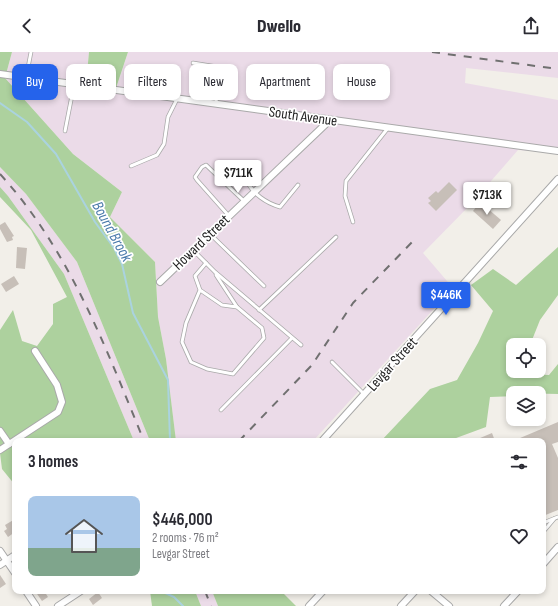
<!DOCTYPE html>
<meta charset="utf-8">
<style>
body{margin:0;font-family:"Sofia Sans Condensed",sans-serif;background:#f2f2f3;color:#2b2b33;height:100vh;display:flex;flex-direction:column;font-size:15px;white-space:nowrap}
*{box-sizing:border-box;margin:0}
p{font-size:13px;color:#7c7c81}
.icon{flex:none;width:22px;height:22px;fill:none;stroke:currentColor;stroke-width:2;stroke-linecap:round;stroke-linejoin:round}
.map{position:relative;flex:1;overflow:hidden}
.drawer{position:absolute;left:12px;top:386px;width:534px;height:156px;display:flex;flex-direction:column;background:#fff;border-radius:8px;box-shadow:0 2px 6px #0003}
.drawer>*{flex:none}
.top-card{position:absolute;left:12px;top:12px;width:534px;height:36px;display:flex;gap:8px}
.controls{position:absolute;left:506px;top:286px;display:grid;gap:8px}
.controls a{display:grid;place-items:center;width:40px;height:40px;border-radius:8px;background:#fff;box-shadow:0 2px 6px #0003;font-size:20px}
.price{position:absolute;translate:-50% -34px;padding:0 9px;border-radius:4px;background:#fff;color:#222;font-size:13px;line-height:26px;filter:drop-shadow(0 1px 2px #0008)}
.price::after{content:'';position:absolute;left:50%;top:24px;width:12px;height:9px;margin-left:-6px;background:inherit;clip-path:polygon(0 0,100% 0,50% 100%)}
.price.selected{background:#2563eb;color:#fff}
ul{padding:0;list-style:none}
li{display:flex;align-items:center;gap:12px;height:100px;padding:0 16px}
li span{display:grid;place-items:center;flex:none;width:112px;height:80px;border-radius:8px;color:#555}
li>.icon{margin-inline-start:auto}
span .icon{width:48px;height:48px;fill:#fffc;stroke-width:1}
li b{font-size:17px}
h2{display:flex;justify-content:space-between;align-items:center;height:48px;padding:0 16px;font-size:17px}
.pill{padding:0 14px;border-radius:8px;background:#fff;box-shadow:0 2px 6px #0003;font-size:14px;line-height:36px}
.pill.selected{background:#2563eb;color:#fff}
header{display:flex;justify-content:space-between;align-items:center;height:52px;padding:0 16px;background:#fff;font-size:18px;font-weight:800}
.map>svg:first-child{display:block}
.industrial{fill:#ebdbe8}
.forest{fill:#add19e}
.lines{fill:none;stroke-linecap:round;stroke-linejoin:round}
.stream{stroke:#aad3df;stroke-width:2}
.building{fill:#c7bfb8}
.service-casing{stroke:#a9a9a9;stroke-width:4.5}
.minor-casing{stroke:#a9a9a9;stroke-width:8}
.service{stroke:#fff;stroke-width:3}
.minor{stroke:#fff;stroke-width:6}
.rail{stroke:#707070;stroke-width:2;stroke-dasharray:8 8;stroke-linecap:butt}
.labels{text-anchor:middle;stroke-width:3.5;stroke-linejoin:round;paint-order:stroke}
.street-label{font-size:15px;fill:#222;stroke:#fff}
.water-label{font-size:16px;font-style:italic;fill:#4a7aab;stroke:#fff}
</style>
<header><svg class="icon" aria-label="back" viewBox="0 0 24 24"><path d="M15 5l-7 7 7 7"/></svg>Dwello<svg class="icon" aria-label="share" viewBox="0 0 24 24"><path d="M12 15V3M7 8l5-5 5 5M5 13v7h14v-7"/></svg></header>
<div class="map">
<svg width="558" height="554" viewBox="0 0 558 554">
<rect width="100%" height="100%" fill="#f2efe9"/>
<g class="industrial">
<polygon points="12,0 89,0 86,32 116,36 128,0 558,0 558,26 466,16 465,31 558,48 558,101 518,98 471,152 423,201 453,236 313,389 176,389 166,307 158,265 155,210 110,165 122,140 73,102 5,26"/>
<polygon points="0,115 26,142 77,210 150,389 134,389 64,222 8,144 0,135"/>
<polygon points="195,539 212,539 218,554 201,554"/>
</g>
<g class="forest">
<polygon points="0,0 12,0 5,26 73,102 122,140 110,165 155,210 158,265 166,307 176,389 150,389 77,210 26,142 0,115"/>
<polygon points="89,0 128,0 116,36 86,32"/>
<polygon points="0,135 8,144 64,222 134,389 15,389 15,433 2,417 0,401 0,278 13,258 22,289 37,294 53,272 53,252 67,245 31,178 0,145"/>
<polygon points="558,195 558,243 540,268 530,293 513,293 513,319 527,319 528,322 549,323 558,312 558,342 513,341 513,344 490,345 486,375 448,389 381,389 430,337 457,328 478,291 493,259 471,233 493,217 516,233"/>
<polygon points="150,539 195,539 201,554 152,554"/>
<polygon points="212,539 281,539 296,554 218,554"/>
</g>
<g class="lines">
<g class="stream">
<polyline points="0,51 27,70 56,102 95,170 114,196 122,212 133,261 168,328 170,389"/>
<polyline points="161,539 174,545 183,554"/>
</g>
</g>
<g class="building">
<polygon points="449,130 457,138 436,159 428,151 431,149 428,146 436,139 438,141"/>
<polygon points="480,150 501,168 493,177 473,159"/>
<polygon points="5,170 14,184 12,185 13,188 7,190 0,177 0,173"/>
<polygon points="17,195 27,196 25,217 16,216"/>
<polygon points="14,224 19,232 6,240 1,232"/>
<polygon points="558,370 558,390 552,392 558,406 558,458 543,464 543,389 513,389"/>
<polygon points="492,381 495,389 473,389"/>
<polygon points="15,467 15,480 8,485 4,479 7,477 5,473"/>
<polygon points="0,523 6,532 0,536"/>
<polygon points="35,539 44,539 48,545 42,549"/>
<polygon points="98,540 102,546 93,553 89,547"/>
</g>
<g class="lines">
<g class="service-casing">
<g id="service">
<polyline points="193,11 218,15 216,52"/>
<polyline points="26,26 31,0"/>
<polyline points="65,79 74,33"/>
<polyline points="131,114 157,103 164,92 168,65 177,47"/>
<path d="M257 115 247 125V129C253 142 266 151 280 155L298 133"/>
<polyline points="229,164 197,128 195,125 202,115 206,113 244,149"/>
<polyline points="353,170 345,144 346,129 388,76"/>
<polyline points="210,182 264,234"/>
<polyline points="193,198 215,220 301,293"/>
<polyline points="216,223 237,255"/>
<polyline points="200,238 222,253 237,255 262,276 264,286 233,322 207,317 191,310 182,290 186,271 200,238 195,224 206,211"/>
<polyline points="259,258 336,185"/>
<polyline points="332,310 364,342"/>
<polyline points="221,358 292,286"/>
<polyline points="543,471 558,465"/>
<polyline points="543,480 554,467"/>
</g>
</g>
<g class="minor-casing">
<g id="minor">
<polyline points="0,22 558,99"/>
<polyline points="160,230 330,68"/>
<polyline points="0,379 9,392"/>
<polyline points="322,389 558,127"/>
<polyline points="0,398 58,360 62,350 57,333 35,299"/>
<polyline points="0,499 15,521"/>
<polyline points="543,512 558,495"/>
<polyline points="0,513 15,503"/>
<polyline points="26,539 36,554"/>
<polyline points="431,539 449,554"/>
<polyline points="58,554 81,539"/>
<polyline points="309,554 323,539"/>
<polyline points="401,554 415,539"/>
<polyline points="504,554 518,539"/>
</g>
</g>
<use href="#service" class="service"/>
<use href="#minor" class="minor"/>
<g class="rail">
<polyline points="432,0 558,17"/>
<path d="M0 122C70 199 105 294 144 389"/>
<polyline points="239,389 312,313 353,251 414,188"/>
<polyline points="205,539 211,554"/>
</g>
</g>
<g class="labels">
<g class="street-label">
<text transform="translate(303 64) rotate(8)" y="5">South Avenue</text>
<text transform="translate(201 190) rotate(-44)" y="5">Howard Street</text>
<text transform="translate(392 312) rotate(-48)" y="5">Levgar Street</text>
</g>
<g class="water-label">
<text transform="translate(113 179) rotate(61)" y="6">Bound Brook</text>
</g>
</g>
</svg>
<div class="controls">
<a><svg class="icon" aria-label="locate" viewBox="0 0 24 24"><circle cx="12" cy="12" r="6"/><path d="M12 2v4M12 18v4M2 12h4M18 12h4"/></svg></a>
<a><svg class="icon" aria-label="layers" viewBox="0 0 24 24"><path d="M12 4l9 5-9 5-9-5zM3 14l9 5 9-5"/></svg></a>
</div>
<b class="price" style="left:238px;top:142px">$711K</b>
<b class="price" style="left:487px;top:164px">$713K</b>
<b class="price selected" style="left:446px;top:264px">$446K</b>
<div class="top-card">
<a class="pill selected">Buy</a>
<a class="pill">Rent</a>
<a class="pill">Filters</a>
<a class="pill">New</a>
<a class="pill">Apartment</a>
<a class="pill">House</a>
</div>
<section class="drawer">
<h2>3 homes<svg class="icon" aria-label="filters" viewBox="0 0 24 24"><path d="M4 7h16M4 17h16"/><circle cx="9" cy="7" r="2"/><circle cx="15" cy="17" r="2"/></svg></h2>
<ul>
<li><span style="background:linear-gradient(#a9c7e8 65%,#7fa58c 0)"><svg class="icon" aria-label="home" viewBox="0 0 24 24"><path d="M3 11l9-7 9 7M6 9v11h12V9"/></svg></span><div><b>$446,000</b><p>2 rooms · 76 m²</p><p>Levgar Street</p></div><svg class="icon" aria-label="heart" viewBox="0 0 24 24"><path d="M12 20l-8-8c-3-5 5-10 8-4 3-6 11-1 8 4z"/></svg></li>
</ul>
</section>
</div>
